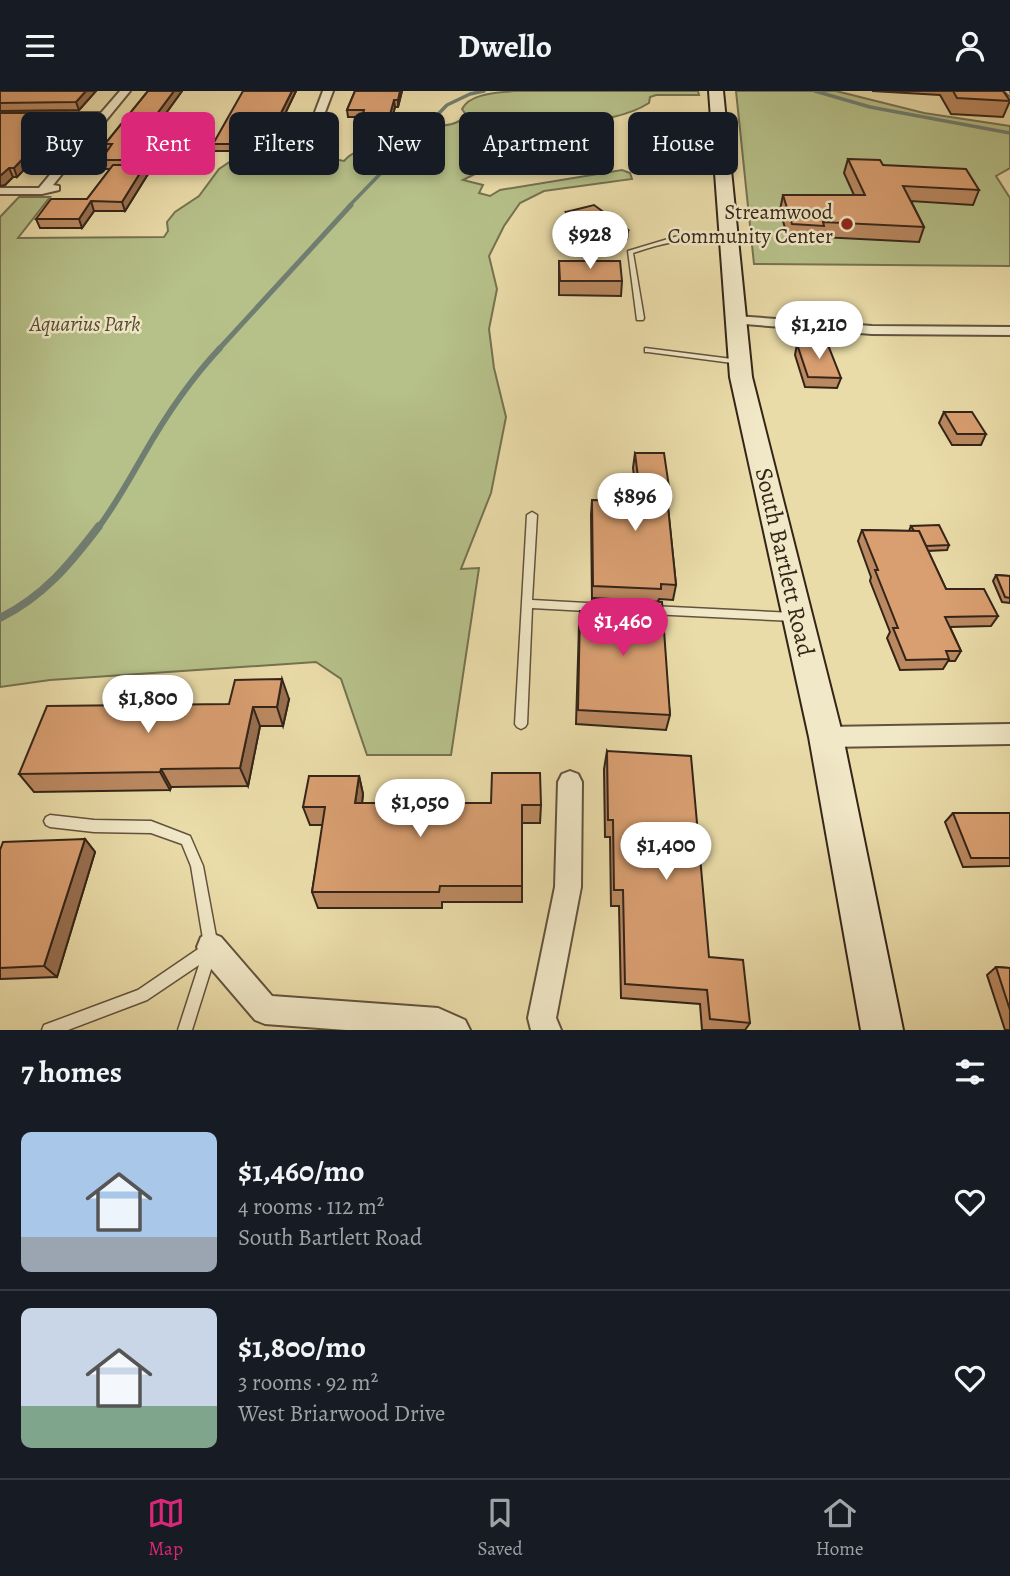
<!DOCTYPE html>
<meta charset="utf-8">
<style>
body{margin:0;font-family:Alegreya,serif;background:#242831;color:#f1f3f6;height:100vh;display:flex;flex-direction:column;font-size:26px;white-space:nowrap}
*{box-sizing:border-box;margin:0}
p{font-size:23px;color:#9ea1a6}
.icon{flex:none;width:38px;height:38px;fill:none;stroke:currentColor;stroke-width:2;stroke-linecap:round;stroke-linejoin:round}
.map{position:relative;height:939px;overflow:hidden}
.details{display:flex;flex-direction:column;background:#171b24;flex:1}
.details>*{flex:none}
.hud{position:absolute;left:21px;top:21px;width:970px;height:63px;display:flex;gap:14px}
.price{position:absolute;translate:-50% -60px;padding:0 16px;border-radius:24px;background:#fff;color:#222;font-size:23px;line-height:46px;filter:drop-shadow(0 2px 4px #0008)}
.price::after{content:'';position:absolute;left:50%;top:42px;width:21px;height:16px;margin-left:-10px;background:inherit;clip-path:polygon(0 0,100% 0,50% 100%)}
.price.active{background:#db2777;color:#fff}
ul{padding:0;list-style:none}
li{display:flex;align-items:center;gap:21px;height:175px;padding:0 21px}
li+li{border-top:2px solid #363941}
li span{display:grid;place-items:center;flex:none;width:196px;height:140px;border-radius:10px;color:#555}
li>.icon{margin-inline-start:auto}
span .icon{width:84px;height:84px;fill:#fffc;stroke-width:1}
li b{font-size:30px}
h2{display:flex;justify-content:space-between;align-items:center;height:84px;padding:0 21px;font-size:30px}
.pill{padding:0 24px;border-radius:10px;background:#171b24;box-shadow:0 4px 10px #0003;font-size:24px;line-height:63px}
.pill.active{background:#db2777;color:#fff}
header{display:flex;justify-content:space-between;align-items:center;height:91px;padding:0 21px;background:#171b24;font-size:32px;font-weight:600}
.tab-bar{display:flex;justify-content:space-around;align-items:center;height:98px;border-top:2px solid #363941;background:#171b24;font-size:19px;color:#9ea1a6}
.tab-bar a{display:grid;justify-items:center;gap:4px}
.tab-bar .active{color:#db2777}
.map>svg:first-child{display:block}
.green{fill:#b6c089;stroke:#757251;stroke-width:2}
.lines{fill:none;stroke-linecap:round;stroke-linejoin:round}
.stream-far3{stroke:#707e72;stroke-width:3.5}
.stream-far2{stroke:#707e72;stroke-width:5}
.stream-far1{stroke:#707e72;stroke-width:6}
.stream{stroke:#707e72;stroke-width:8}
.service-casing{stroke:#62533d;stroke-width:3}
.minor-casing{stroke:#62533d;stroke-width:4}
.secondary-casing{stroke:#342519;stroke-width:4}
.service{fill:#f1e8c7;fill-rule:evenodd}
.minor{fill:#f1e8c7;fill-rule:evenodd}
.secondary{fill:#f1e8c7;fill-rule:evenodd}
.wall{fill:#bb8961;stroke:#342519;stroke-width:2}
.shaded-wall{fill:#986f4f;stroke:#342519;stroke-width:2}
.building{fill:#d99f71;stroke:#342519;stroke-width:2}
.poi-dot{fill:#8f2418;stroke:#f1e8c7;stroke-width:2.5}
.labels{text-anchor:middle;stroke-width:5;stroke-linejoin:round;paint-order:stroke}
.far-poi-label{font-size:21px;fill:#342519;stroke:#f1e8c7;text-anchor:end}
.far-park-label{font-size:21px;font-style:italic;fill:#544c35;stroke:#f1e8c7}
.street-label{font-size:24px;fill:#342519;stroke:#f1e8c7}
</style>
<header><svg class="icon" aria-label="menu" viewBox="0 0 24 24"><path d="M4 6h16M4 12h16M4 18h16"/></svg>Dwello<svg class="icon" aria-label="person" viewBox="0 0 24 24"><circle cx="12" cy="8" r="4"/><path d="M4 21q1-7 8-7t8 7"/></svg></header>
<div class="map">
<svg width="1010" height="939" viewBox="0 0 1010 939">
<rect width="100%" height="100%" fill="#eadca9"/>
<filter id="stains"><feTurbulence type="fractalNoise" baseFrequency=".00286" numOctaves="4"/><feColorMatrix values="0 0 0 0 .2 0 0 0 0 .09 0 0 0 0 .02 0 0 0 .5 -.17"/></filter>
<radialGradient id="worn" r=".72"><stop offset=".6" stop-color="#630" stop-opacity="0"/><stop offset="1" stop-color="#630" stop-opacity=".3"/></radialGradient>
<g class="green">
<path d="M514 0H698L699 4H656L650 6 649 12C605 40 537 24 498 51 492 55 490 63 486 69L487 77 463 89 483 94 479 102 490 105 500 99 622 79 630 82 632 88 544 100 520 112 504 135 489 165 497 198 489 238 494 277 506 326 491 402 461 478 479 477 451 664H367L341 588 316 571 50 589 0 596V126L19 106H50L18 147 164 146 168 140 167 131 175 121 199 105 219 78 240 64 276 57 295 56 306 63 344 70C357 55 377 57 394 48 401 45 407 39 414 37 431 32 453 40 466 24L462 18C470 2 498 2 514 0Z"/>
<polygon points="736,0 836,0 924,22 1010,35 1010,77 996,85 1010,107 1010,175 754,173"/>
</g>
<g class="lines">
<g class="stream-far3">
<polyline points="815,0 870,16 1010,42"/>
<polyline points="349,115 447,14 470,3 484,0"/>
</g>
<polyline class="stream-far2" points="219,258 351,114"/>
<path class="stream-far1" d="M98 437C116 413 129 389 144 363 165 326 191 288 220 257"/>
<path class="stream" d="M0 527C44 505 70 473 99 435"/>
<g class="service-casing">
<g id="service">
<polygon points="1005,0 1009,0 1010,5"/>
<polygon points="648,53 721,57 724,59 721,61 650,56 648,55"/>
<path d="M714 143 729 144 732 146 729 148C692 146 668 150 633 162L644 227 643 229H637L628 160 678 145Z"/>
<polygon points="645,257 740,269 744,271 740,273 648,261 645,261"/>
<polygon points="532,421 537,424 532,509 605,513 609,514 610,517 609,520 605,521 532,517 527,633 525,636 521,638 517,636 515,633 527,424"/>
<polygon points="651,515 794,522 798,523 799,526 798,529 794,530 651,523 647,522 646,519 647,516"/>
<polygon points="50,724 94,729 151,730 190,745 203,775 218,856 192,939 178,939 199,874 147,909 68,939 42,939 44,934 138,899 204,854 191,775 182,753 151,742 94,741 50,736 46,734 44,730 46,726"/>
</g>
</g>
<g class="minor-casing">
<g id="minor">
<polygon points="120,0 130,0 53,94 59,95 59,99 42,103 0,103 0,97 39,97 96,28 0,28 0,22 101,22"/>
<polygon points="323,0 333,0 316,45 307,47 306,45"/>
<polygon points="736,225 872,235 1010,236 1010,244 872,243 731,232 729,229"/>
<polygon points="1010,633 1010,653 826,656 818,653 815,646 818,639 826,636"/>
<polygon points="570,680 578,683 582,691 581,796 556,927 561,939 531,939 528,927 555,796 558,691 562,683"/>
<polygon points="211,842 221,846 272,905 438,917 465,929 470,939 346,939 265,933 255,929 201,866 197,856 201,846"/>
</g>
</g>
<g class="secondary-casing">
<polygon id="secondary" points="709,0 723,0 752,286 843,646 903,939 861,939 809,646 730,286"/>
</g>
<use href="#service" class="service"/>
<use href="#minor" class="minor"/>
<use href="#secondary" class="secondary"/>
</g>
<g class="wall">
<polygon points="0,0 96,0 79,19 0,20"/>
<polygon points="148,0 182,0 151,43 153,48 136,74 148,83 125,120 94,120 82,137 40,137 36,128 87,108 110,78 104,78 101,69 107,60 105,53"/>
<polygon points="296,0 282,29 263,29 252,55 243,55 241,60 214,60 213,53"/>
<polygon points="355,0 402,0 398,16 395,16 387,45 359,44 359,37 362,26 348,26 347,19"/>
<polygon points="872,0 1003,0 1010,10 1003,26 951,23 940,4"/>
<polygon points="0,22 69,31 17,86 13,86 5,94 0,95"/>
<polygon points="848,68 883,74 979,99 973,114 911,110 924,136 919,151 821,146 820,150 788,148 780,119 783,104 854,104 844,82"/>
<polygon points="566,121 628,139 627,148 598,156 566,131"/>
<polygon points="559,170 622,190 621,205 559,204"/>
<polygon points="797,253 841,287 837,297 805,296 795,264"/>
<polygon points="944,321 986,343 981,354 952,354 939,332"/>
<polygon points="635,362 669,396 667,407 676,494 673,509 659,508 658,510 670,624 666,639 576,633 579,535 580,520 592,521 593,509 592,509 591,424 592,409 637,411 633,377"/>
<polygon points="911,435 949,454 947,459 928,460 946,498 998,525 991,535 950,536 961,560 955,570 948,570 943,578 900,579 887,547 890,541 870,490 871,486 858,450 862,439 909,440"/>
<polygon points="996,484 1010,485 1010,512 1002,511 993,490"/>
<polygon points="289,608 283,635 260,635 248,695 171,696 170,699 34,701 19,683 229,613"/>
<polygon points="607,660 709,866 750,932 745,939 702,939 700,913 621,907 619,815 611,815 610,746 605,746 604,678"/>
<polygon points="359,685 363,703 362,712 541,714 540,732 522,732 522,811 442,811 442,817 318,817 312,801 323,734 310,734 303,716"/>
<polygon points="953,722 1010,722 1010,775 963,776 945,731"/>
<polygon points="85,748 95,761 57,886 0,888 0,759"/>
<polygon points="996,876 1010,877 1010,939 1005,939 987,884"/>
</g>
<g class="shaded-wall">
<polygon points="86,0 96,0 79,19 76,11"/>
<polygon points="174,0 182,0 151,43 153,48 134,78 131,69 145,39"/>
<polygon points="292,0 296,0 282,29 281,22"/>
<polygon points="400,0 402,0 398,16 398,9"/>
<polygon points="394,9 395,16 387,45 386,38"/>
<polygon points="66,22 69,31 17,86 14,77"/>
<polygon points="262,22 263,29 252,55 250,48"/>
<polygon points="242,48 243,55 241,60 239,53"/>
<polygon points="145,74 148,83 125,120 122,111"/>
<polygon points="9,77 13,86 5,94 0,95 0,85"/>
<polygon points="91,110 94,120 82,137 79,128"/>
<polygon points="628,139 627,148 598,156 599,146"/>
<polygon points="282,588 289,608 283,635 277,616"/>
<polygon points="253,616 260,635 248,695 240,677"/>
<polygon points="161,678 171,696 170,699 160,681"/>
<polygon points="359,685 363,703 360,730 355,712"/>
<polygon points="85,748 95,761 57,886 44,875"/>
</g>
<g class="building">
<polygon points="0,0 86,0 76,11 0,12"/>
<polygon points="148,0 174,0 145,39 150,39 131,69 101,69 112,53 105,53"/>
<polygon points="243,0 292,0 281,22 262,22 250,48 242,48 239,53 213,53"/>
<polygon points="355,0 400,0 398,9 394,9 386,38 359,37 364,19 347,19"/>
<polygon points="953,0 1003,0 1010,10 957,7"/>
<polygon points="0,22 66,22 14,77 9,77 0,85"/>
<polygon points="848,68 880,69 883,74 966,78 979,99 903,95 924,136 823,131 824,135 792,133 783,104 865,104"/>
<polygon points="113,74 145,74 122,111 91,110 79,128 36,128 51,108 87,108"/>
<polygon points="594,114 628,139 599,146 566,121"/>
<polygon points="559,170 620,170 622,190 560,190"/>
<polygon points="797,253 828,254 841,287 808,286"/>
<polygon points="944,321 972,321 986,343 957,343"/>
<polygon points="635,362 664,362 669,396 666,396 676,494 661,493 661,498 593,495 592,409 641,411"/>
<polygon points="939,434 949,454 926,455 919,440 914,440 911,435"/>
<polygon points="862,439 919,440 946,498 984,498 998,525 945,526 961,560 946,560 949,568 906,569 893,537 898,537 875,479 878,479"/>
<polygon points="996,484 1010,485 1010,507 1005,506"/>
<polygon points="594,507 662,511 670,624 578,619 580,520 594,521"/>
<polygon points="282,588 277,616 253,616 240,677 161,678 160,681 19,683 47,615 229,613 235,589"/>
<polygon points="607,660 691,665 709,866 743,869 750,932 710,928 707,899 625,893 623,799 614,799 613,729 608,729"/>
<polygon points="492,682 540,682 541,714 522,714 522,795 440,795 439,801 312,801 325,716 303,716 309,685 359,685 355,712 491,712"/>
<polygon points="953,722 1010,722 1010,767 971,767"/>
<polygon points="85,748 44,875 0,877 0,759 3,751"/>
<polygon points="996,876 1010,877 1010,919"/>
</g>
<circle class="poi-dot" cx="847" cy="133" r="7"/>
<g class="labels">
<g class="far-poi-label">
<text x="833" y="128">Streamwood<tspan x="833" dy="24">Community Center</tspan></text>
</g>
<g class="far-park-label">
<text x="85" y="240">Aquarius Park</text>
</g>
<g class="street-label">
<text transform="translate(785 471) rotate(77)" y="8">South Bartlett Road</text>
</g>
</g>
<rect width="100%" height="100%" filter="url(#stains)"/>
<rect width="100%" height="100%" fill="url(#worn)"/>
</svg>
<b class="price" style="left:590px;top:180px">$928</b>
<b class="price" style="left:819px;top:270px">$1,210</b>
<b class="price" style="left:635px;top:442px">$896</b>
<b class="price active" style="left:623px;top:567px">$1,460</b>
<b class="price" style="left:148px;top:644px">$1,800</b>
<b class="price" style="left:420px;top:748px">$1,050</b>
<b class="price" style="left:666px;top:791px">$1,400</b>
<div class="hud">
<a class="pill">Buy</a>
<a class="pill active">Rent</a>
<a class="pill">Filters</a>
<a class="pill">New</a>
<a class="pill">Apartment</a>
<a class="pill">House</a>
</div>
</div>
<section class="details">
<h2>7 homes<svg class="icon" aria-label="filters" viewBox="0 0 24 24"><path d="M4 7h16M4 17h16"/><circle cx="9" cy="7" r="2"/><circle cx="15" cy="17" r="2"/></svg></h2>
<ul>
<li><span style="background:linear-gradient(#a9c7e8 75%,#9aa5b1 0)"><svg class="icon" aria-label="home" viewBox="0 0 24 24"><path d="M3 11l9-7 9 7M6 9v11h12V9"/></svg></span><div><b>$1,460/mo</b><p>4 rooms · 112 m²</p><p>South Bartlett Road</p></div><svg class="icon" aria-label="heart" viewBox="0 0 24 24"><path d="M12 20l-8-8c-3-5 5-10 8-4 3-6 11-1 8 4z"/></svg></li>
<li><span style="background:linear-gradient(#c9d6e8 70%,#7fa58c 0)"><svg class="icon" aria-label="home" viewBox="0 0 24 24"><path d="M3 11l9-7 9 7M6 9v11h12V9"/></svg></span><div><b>$1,800/mo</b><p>3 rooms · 92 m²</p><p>West Briarwood Drive</p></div><svg class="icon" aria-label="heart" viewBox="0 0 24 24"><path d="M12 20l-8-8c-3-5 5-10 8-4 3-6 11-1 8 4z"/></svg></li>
</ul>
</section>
<nav class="tab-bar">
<a class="active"><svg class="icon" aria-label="map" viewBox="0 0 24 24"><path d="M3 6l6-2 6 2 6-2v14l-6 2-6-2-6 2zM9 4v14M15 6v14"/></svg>Map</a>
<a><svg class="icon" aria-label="saved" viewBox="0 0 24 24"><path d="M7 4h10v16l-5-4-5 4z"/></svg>Saved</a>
<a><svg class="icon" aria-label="home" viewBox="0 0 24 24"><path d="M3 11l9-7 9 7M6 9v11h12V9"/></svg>Home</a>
</nav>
